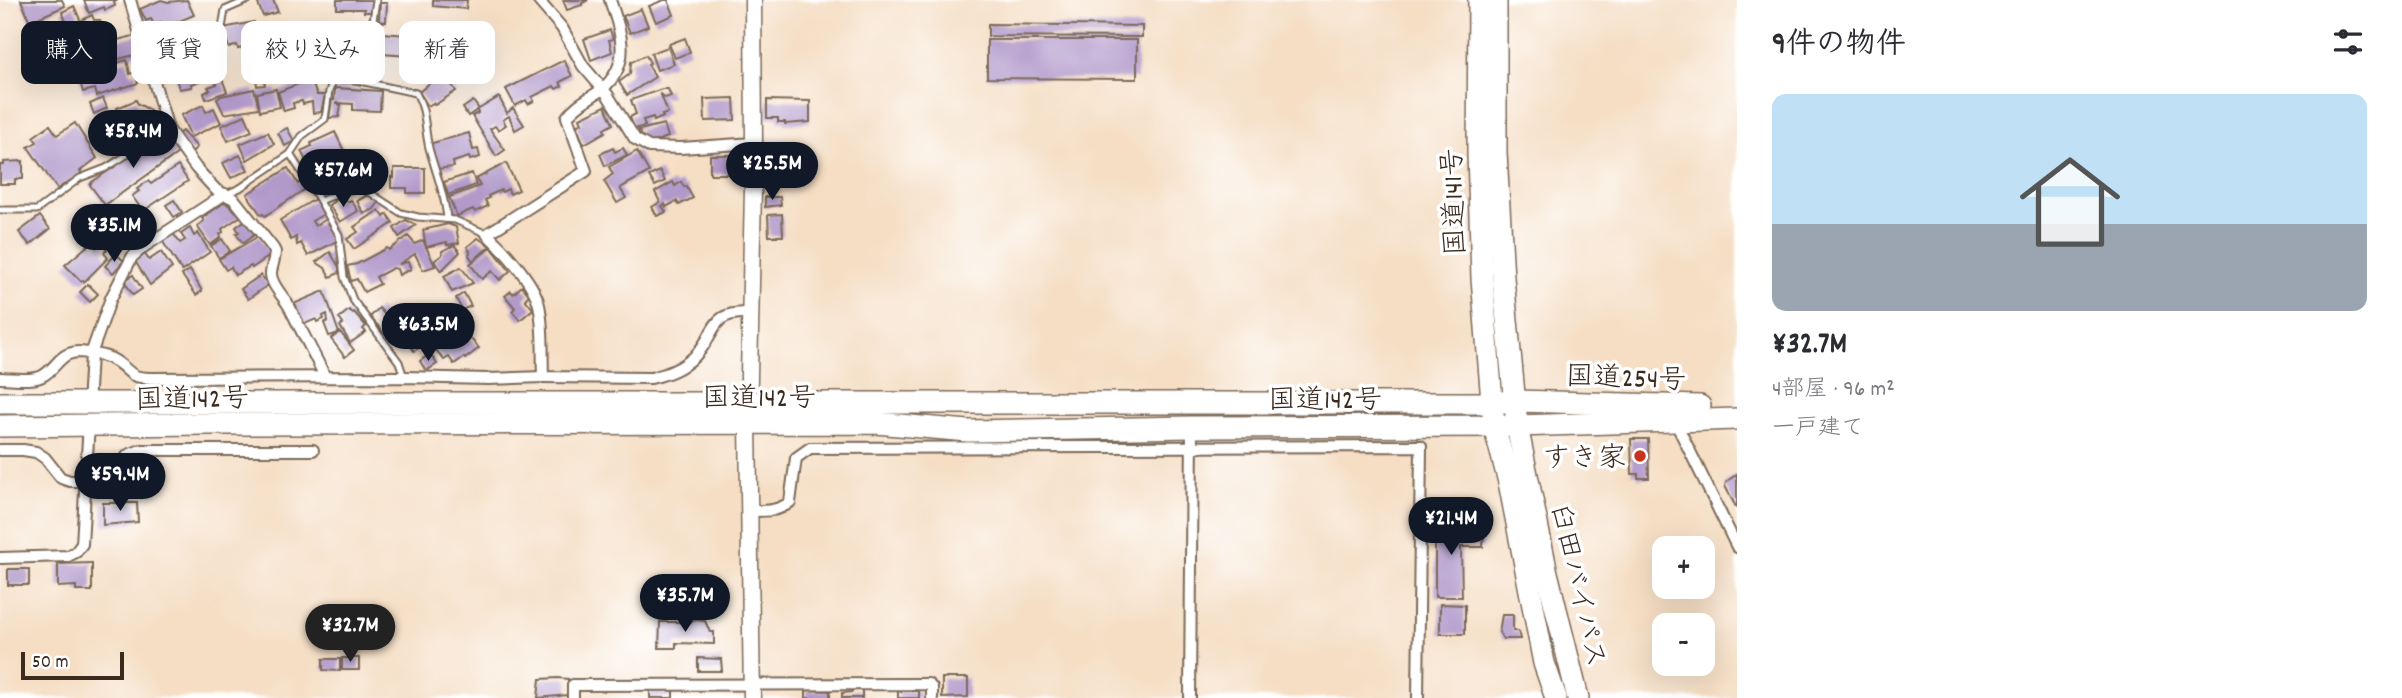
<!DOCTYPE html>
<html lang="ja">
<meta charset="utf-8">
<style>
body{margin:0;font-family:Dekko,"Klee One",sans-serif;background:#f2f2f3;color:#2b2b33;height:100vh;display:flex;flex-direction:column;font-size:26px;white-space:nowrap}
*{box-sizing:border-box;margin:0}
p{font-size:23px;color:#7c7c81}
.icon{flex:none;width:38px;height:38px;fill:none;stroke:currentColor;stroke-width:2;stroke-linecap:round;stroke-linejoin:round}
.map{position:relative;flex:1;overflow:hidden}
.panel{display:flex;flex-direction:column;background:#fff;width:665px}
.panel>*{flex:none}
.top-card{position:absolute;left:21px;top:21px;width:665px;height:63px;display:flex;gap:14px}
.buttons{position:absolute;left:1652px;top:536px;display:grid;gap:14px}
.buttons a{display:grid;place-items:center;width:63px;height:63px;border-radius:14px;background:#fff;box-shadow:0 7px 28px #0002;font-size:35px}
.scale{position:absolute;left:21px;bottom:18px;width:103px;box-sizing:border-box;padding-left:7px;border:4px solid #3b2a1e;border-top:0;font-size:19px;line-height:24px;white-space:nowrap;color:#3b2a1e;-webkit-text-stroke:5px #fff;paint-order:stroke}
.price{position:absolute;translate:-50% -60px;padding:0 16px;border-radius:24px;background:#111827;color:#fff;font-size:23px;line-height:46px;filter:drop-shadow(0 2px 4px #0008)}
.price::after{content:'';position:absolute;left:50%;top:42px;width:21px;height:16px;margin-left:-10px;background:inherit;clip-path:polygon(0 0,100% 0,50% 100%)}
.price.active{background:#222;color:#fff}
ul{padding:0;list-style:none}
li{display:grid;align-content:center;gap:14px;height:371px;padding:0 35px}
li+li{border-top:2px solid #e1e1e2}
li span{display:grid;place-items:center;height:217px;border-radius:14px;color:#555}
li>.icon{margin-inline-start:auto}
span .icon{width:126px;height:126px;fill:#fffc;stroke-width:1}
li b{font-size:30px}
h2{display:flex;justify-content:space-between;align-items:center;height:84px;padding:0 35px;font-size:30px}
.chip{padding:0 24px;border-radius:14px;background:#fff;box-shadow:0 7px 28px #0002;font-size:24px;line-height:63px}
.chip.active{background:#111827;color:#fff}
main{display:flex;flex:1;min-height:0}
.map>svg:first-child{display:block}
.building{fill:#b199ca}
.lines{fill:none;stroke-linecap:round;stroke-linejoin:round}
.lane-casing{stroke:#7c6958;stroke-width:9}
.street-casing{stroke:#7c6958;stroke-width:14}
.secondary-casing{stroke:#7c6958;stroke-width:19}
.highway-casing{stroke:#7c6958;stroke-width:24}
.lane{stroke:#fff;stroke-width:5}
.street{stroke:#fff;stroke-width:10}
.secondary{stroke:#fff;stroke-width:16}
.highway{stroke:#fff;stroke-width:21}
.poi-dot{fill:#c8321e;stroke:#fff;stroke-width:2.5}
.labels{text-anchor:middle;stroke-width:7;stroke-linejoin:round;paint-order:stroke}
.street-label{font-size:28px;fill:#3b2a1e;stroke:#fff}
.poi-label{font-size:28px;fill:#3b2a1e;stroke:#fff;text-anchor:end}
</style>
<main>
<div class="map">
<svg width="1737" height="698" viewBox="0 0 1737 698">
<rect width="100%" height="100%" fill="#fff"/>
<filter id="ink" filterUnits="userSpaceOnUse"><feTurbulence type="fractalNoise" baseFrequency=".0143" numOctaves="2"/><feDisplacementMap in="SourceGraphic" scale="14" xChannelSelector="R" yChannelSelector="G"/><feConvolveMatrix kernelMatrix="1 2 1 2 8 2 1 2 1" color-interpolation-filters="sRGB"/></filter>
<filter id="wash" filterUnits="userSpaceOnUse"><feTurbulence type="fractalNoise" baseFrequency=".00686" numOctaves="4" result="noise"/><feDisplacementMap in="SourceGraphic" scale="28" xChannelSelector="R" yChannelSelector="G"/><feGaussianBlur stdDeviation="1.57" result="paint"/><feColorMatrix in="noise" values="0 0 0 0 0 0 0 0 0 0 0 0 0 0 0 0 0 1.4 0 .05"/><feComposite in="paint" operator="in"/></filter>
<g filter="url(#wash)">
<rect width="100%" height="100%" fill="#f5dec4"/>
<g id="blocks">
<g class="building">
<polygon points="21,0 62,0 65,6 38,18 42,25 46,23 52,35 38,42"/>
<polygon points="84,0 118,0 114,2 115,6 105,10 104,7 89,13"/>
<polygon points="161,0 168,2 187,0 194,15 163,28 161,22 154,25 151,19 146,21 140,9"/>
<polygon points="260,0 273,0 278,12 263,16 257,1"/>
<polygon points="337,0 373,0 373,10 372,12 364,12 364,9 337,9"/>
<polygon points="433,0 467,0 466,9 433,6"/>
<polygon points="563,0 588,0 582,3 582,5 567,10"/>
<polygon points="664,0 668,0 674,15 656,22 649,6"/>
<polygon points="380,3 387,3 386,22 379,21"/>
<polygon points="74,6 81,22 69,28 62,12"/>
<polygon points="641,9 648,26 630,33 623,16"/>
<polygon points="92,15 94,20 100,20 106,42 86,47 81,27 84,28 82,20"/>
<polygon points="350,20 370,21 367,43 348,42 349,37 337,37 337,21 348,21 349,35"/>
<polygon points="254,22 260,43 264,42 267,56 257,58 254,51 245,54 243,48 238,49 237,45 229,48 223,28"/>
<polygon points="988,24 1142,26 1142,37 988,36"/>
<polygon points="610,30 613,39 609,40 612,52 591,60 584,39"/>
<polygon points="289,32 312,32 312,35 321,35 322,47 289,47"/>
<polygon points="383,33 418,36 417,48 422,48 422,57 382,54"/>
<polygon points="137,35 142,53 115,60 110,42"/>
<polygon points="445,35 453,45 440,56 432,46"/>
<polygon points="467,38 468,40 471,38 477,46 464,53 458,45"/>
<polygon points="685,38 690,52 675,58 669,44"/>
<polygon points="987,40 1137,40 1137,79 987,78"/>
<polygon points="331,43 361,44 362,65 342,64 342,68 330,68"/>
<polygon points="668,47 674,64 657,70 651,53"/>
<polygon points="164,51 169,63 158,67 154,55"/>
<polygon points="212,54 220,75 191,84 192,87 179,89 173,68"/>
<polygon points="646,55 650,63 648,64 655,77 627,95 619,82 630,74 631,62"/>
<polygon points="127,60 130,74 135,72 138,83 97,96 95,89 83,92 78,74"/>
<polygon points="564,60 572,76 560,82 562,86 556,89 554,86 532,97 534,101 528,104 526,100 515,106 506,89"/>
<polygon points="266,61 267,68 262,69 265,85 257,86 254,63"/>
<polygon points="443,72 456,91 435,105 433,103 428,106 419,92"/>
<polygon points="221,76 227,92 206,99 204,93 210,90 208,87 217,84 215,78"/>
<polygon points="310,79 317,95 325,95 321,112 313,113 312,102 303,104 302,101 293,103 294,108 284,111 278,92"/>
<polygon points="335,88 381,91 380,111 353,110 353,104 336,103 341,105 339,117 329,118 332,100 334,100"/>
<polygon points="254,89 259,108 224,114 217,99 221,96"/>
<polygon points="276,89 280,107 260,111 257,93"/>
<polygon points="662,89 668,89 671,96 665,98 661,95 668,113 662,115 663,117 654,121 653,117 643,120 645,126 634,129 630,117 636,114 631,100"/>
<polygon points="499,97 507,113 513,108 524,125 515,130 509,116 503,120 506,125 498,130 495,126 490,129 505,150 496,156 472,116 478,113 477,110 468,116 463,108 473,101 479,109"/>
<polygon points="103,98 107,108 94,114 90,104"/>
<polygon points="734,98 735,120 705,121 704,99"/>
<polygon points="136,100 138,104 150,110 148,117 152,127 141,131 138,124 121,119 117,108"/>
<polygon points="767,100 810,101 810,122 785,124 785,122 778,122 778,118 767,118"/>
<polygon points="203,105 206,112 214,108 221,123 191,137 181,115"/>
<polygon points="605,106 613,124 604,129 605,132 584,144 576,126 582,123 580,118"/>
<polygon points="245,115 252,131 228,141 221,126"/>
<polygon points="75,123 97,158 80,171 82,173 57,189 28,147 37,142 33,137 50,125 57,135"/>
<polygon points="664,124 668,137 650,143 641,135 639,130"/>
<polygon points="287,128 294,141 285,146 278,133"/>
<polygon points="182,131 197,147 191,153 177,135"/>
<polygon points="268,132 274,144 247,160 240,144"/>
<polygon points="335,132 344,151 318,163 319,167 311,171 301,151 312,146 311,143"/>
<polygon points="124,133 129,133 132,141 129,143 131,147 120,152 114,137"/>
<polygon points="469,133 473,150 478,149 480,157 470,160 469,157 453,162 454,167 436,169 429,144"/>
<polygon points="165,136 178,153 105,205 90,185 92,182 130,156"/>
<polygon points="784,147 806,147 806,163 784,161"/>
<polygon points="613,148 615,152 623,148 627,155 605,166 600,154"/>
<polygon points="637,151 649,172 620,188 626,198 617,203 604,181 613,174 609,167"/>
<polygon points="347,154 348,163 352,162 356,183 349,186 341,155"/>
<polygon points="240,155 248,170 231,178 223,163"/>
<rect x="710" y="155" width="24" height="19"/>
<polygon points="23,161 23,179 15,179 15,184 0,184 0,165 4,165 4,162"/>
<polygon points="506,163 519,190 510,194 508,189 502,192 501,190 488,196 489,198 485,200 488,206 475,212 473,209 457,216 449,197 480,186 476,179"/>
<polygon points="178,166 188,181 143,211 132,196 139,191 137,189 148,181 151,184"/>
<polygon points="288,168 298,184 304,180 308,187 265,216 263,214 261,215 247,194"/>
<polygon points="394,168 425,168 425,193 407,193 407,188 391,188 391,177 394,178"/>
<polygon points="660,171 665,181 655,186 649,176"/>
<polygon points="472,173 476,185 448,195 444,182"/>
<polygon points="673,182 675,186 681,182 684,187 686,186 693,198 679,205 677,201 666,207 665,204 662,206 666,212 657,216 652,207 660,202 655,192"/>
<polygon points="368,195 379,202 374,209 364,214 357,201"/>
<polygon points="341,197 348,202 351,200 358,211 340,222 329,205"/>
<polygon points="765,197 780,197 781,205 765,207"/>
<polygon points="315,199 324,214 312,221 315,226 327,219 339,240 308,256 301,243 297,245 296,237 291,240 280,220"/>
<polygon points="174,200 182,212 174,217 166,205"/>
<polygon points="225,202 241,216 222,229 223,232 220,234 221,237 210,245 197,226 204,221 202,218"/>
<polygon points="379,210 384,217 387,214 393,223 354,249 347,239 358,232 354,227"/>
<polygon points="782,214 783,236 769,236 768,215"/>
<polygon points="40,216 50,229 30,245 19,232"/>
<polygon points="247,219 257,233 243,243 236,234 239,232 236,227"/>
<polygon points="126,220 135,233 119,243 121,245 116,248 105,234"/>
<polygon points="406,220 416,225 399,237 394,228"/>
<polygon points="448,224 456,227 459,243 447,245 447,242 426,247 423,230"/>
<polygon points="190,228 194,236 198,233 210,252 182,271 161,239 172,232 180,243 185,240 181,234"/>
<polygon points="259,236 271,255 252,268 251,266 235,275 231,267 226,270 219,259"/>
<polygon points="408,236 415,244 423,240 435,266 423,270 415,254 399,264 408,262 411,269 399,275 397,269 393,268 376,277 380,284 364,292 357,279 351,281 347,266 357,264 387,248 389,250"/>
<polygon points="478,238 490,246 473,261 469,255 470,251 467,247"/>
<polygon points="222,239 230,251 219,258 211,246"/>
<polygon points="92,242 96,247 101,242 107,249 104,253 108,258 84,282 83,280 81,281 65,265"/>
<polygon points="454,245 460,252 441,271 434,261 442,255 442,251"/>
<polygon points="491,247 510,271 500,280 492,271 482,279 470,264"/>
<polygon points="161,252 172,268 150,285 135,261 144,253 149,260"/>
<polygon points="330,252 339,267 339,273 330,277 325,268 316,262"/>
<polygon points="116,254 124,261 113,273 105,266"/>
<polygon points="461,267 473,283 452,292 444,276"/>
<polygon points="190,270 202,291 196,295 182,275"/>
<polygon points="133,275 142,289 133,295 124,281"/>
<polygon points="261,275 268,285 248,299 241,289"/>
<polygon points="88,284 98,294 90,302 80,292"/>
<polygon points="522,286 529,295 525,299 533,309 520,320 512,311 515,308 505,296 511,291 513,294"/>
<polygon points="324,291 339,333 329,336 324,323 328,321 327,314 323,316 324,319 317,322 316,319 300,326 291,305"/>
<polygon points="464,293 471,306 462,310 456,298"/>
<polygon points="379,308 394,325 385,334 370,317"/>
<polygon points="349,310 352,313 354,312 366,326 363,329 366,332 350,343 340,326 343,324 339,318"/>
<polygon points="404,318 410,325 399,335 393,329"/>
<polygon points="455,328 461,337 466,333 479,348 465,359 464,357 454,364 449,357 444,360 436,350 451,339 447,334"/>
<polygon points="340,332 354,350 345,357 331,339"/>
<polygon points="425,334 429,341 414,351 409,344"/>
<polygon points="430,354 437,364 426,371 420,361"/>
<polygon points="1631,439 1648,439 1649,478 1638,478 1638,474 1632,474"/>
<polygon points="1737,474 1737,509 1725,486 1726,482"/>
<polygon points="103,503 137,503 138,522 103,525"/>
<polygon points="1435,521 1461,521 1461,534 1484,534 1483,547 1461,547 1462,597 1435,597"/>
<polygon points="92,563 92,591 76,591 76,586 58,587 58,564"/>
<rect x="8" y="569" width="21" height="16"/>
<polygon points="1440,604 1465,605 1465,634 1440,634"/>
<polygon points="1502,615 1513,615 1513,631 1518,631 1520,639 1503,639 1499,632"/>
<polygon points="696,620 705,621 710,632 714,632 714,644 676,643 676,648 659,648 660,622 690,622"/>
<rect x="342" y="658" width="17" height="12"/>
<polygon points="698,658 721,659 722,671 698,671"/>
<polygon points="323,659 340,659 340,671 323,670"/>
<polygon points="558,678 568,679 568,695 538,698 540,679"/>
<polygon points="942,678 968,678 968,697 942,698"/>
<rect x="650" y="690" width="23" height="8"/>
<polygon points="806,690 830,691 830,698 806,698"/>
<polygon points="852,690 862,690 862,698 842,698 842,693 852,692"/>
<rect x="898" y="691" width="21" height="7"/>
</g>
</g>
</g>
<g filter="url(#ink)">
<use href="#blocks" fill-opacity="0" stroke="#7c6958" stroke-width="2"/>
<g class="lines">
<g class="lane-casing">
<g id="lane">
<path d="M376 0 366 68 355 80 416 93C427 111 424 128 429 148 435 171 445 194 447 219"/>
<polyline points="151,71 219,46 225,10 248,0"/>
<polyline points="290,154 302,136 325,119 329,91 334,79 355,80"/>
<polyline points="226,194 240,188 290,154 320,201 348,190 358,189 369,192 401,213 418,217 455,220 487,234"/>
<polyline points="320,201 339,235 344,277 353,300 399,362 404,377"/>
<polyline points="0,210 37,210 80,178 106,168 168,129"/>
</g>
</g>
<g class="street-casing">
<g id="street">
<path d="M130 0 168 129 196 168 216 190 234 199 273 248 275 252C275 259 271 268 271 274 271 285 285 298 290 308 301 331 314 353 325 377"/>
<polyline points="538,0 562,28 583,66 607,94 635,139 649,147 681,148 754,143"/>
<path d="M610 0C621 33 633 64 601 90 589 99 576 104 567 117L586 171 487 234C504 250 534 282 539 305 544 328 542 354 543 377L651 378C667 374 682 369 695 356 718 333 708 311 750 313"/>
<path d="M0 378C12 378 34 382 44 375 58 366 60 352 80 352 91 353 107 355 117 362 133 373 128 377 150 378L404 377 488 379 543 377"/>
<polyline points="88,406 91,354 111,298 132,257 145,246 225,194"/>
<polyline points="1675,421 1737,547"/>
<polyline points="0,450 23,450 36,452 45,458 61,478 70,481 106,481 114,476 128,455 141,450 313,450"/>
<path d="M749 511C764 511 778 512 790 502L796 458 810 448 1421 446 1418 698"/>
<polyline points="0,558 68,556 76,552 82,544 89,422"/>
<polyline points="573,698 573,685 928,684 932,688 932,698"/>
<polyline points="1190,698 1192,427"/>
</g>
</g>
<g class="secondary-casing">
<polyline id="secondary" points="752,698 748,423 754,143 753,0"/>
</g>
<g class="highway-casing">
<g id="highway">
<polyline points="1479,0 1478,153 1482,278 1494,426 1509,482 1544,663 1556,698"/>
<polyline points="1496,0 1496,153 1503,278 1517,426 1547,573 1578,698"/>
<path d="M0 403C497 399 995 407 1492 403L1514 401 1700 406"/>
<polyline points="0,426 208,424 876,423 968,431 1192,427 1517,426 1737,419"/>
</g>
</g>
<use href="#lane" class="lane"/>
<use href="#street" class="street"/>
<use href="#secondary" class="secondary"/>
<use href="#highway" class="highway"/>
</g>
</g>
<circle class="poi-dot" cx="1640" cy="456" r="7"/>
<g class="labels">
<g class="street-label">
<text transform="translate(1452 202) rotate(-92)" y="10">国道141号</text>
<text transform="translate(1626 376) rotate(2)" y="10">国道254号</text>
<text x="759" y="406">国道142号</text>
<text transform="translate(192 397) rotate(-1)" y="10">国道142号</text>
<text x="1325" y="408">国道142号</text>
<text transform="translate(1580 585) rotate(77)" y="10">臼田バイパス</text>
</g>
<g class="poi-label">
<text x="1626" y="466">すき家</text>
</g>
</g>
</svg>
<div class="buttons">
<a>+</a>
<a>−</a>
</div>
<div class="scale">50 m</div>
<b class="price" style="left:133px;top:170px">¥58.4M</b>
<b class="price" style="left:772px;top:202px">¥25.5M</b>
<b class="price" style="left:343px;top:209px">¥57.6M</b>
<b class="price" style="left:114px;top:264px">¥35.1M</b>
<b class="price" style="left:428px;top:363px">¥63.5M</b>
<b class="price" style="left:120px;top:513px">¥59.4M</b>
<b class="price" style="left:1451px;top:557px">¥21.4M</b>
<b class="price" style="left:685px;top:634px">¥35.7M</b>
<b class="price active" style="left:350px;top:664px">¥32.7M</b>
<div class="top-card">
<a class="chip active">購入</a>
<a class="chip">賃貸</a>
<a class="chip">絞り込み</a>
<a class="chip">新着</a>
</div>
</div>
<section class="panel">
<h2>9件の物件<svg class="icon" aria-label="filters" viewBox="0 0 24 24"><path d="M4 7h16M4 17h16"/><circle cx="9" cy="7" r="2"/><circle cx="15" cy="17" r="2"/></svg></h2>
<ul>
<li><span style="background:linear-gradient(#bfe0f5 60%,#9aa5b1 0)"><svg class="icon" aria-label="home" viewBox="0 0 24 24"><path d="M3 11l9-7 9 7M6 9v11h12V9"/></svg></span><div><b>¥32.7M</b><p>4部屋 · 96 m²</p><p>一戸建て</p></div></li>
</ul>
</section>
</main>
